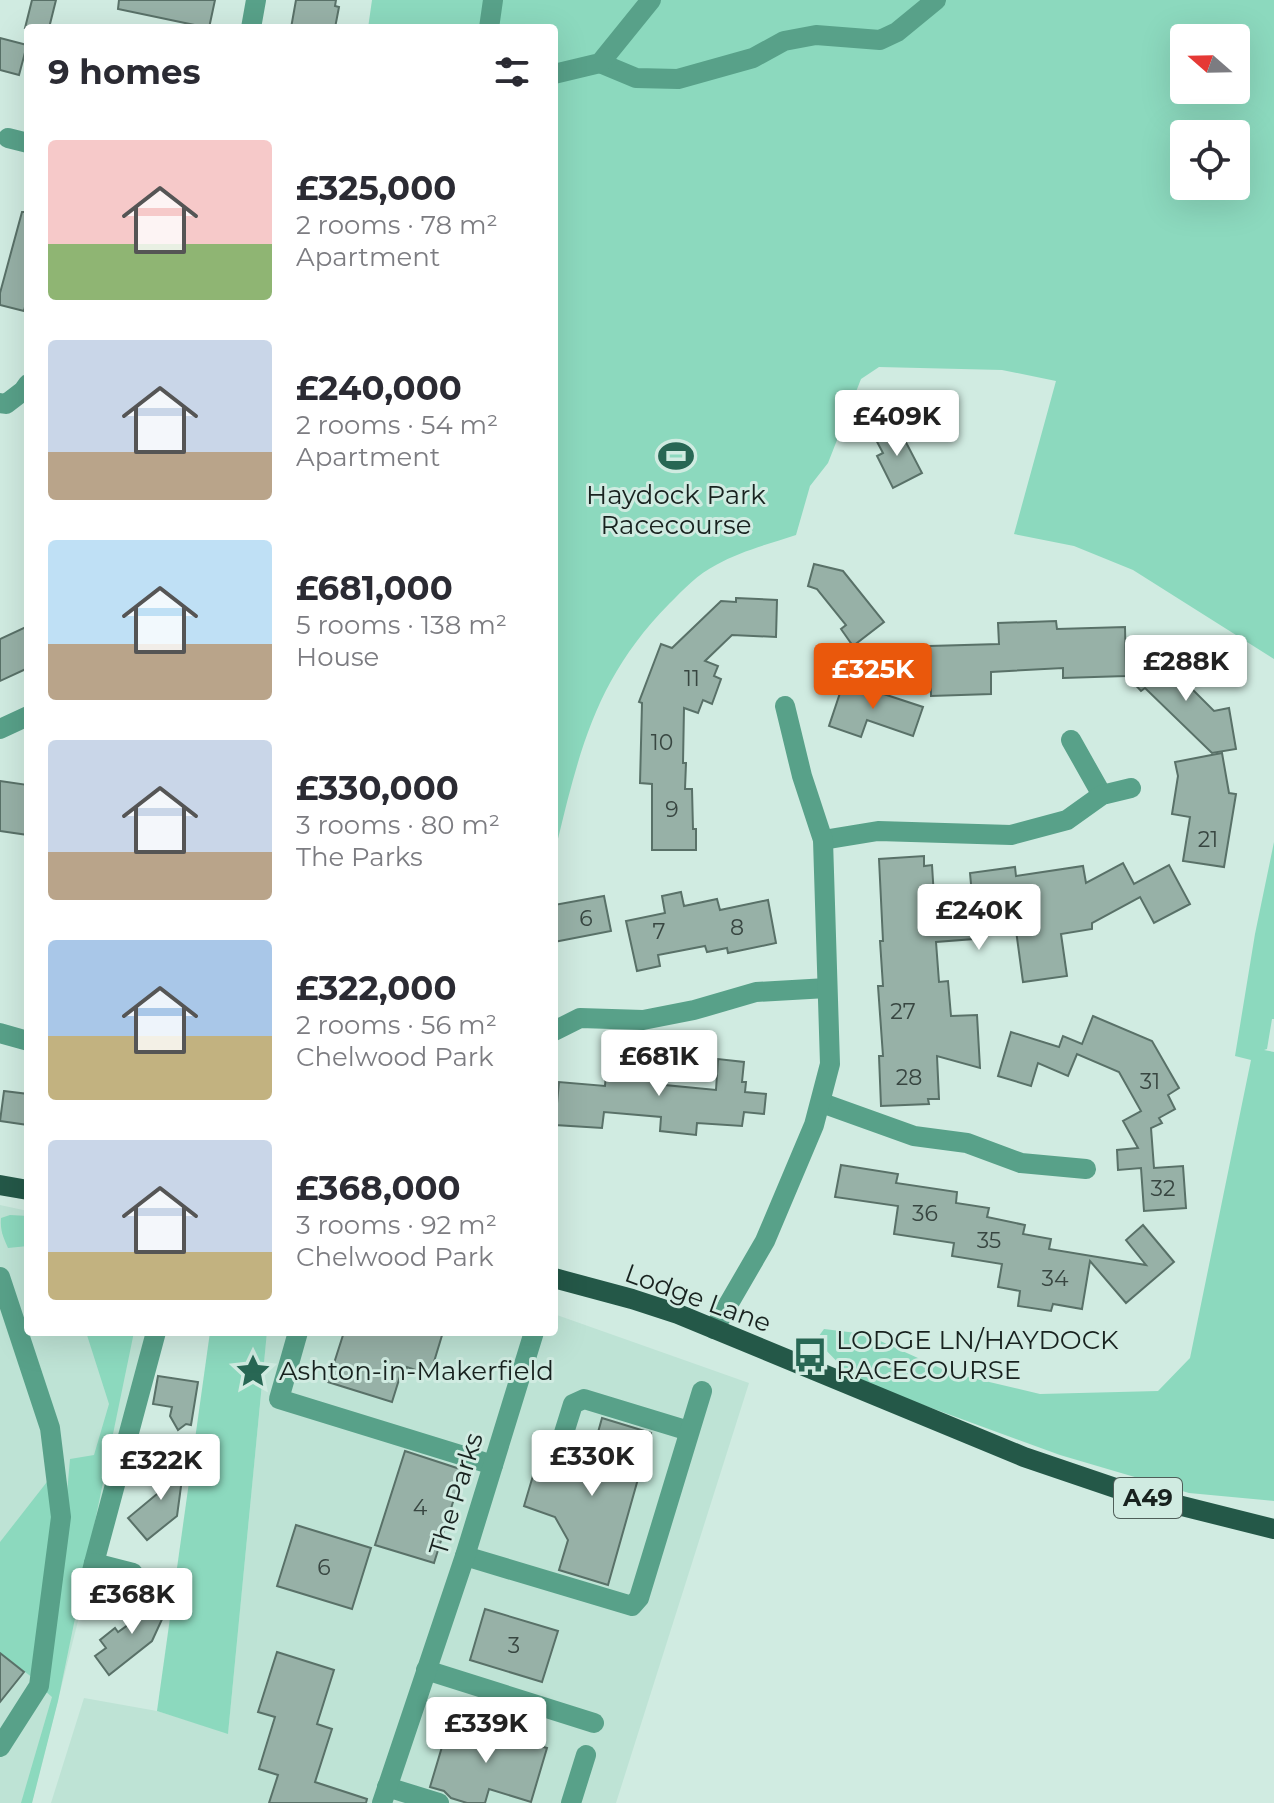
<!DOCTYPE html>
<meta charset="utf-8">
<style>
body{margin:0;font-family:Montserrat,sans-serif;background:#f2f2f3;color:#2b2b33;height:100vh;display:flex;flex-direction:column;font-size:30px;white-space:nowrap}
*{box-sizing:border-box;margin:0}
p{font-size:26px;color:#7c7c81}
.icon{flex:none;width:44px;height:44px;fill:none;stroke:currentColor;stroke-width:2;stroke-linecap:round;stroke-linejoin:round}
.map{position:relative;flex:1;overflow:hidden}
.details{position:absolute;left:24px;top:24px;width:534px;height:1312px;display:flex;flex-direction:column;background:#fff;border-radius:8px;box-shadow:0 8px 32px #0002}
.details>*{flex:none}
.needle{width:52px;rotate:290deg}
.buttons{position:absolute;left:1170px;top:24px;display:grid;gap:16px}
.buttons a{display:grid;place-items:center;width:80px;height:80px;border-radius:8px;background:#fff;box-shadow:0 8px 32px #0002;font-size:40px}
.price{position:absolute;translate:-50% -68px;padding:0 18px;border-radius:8px;background:#fff;color:#222;font-size:26px;line-height:52px;filter:drop-shadow(0 2px 4px #0008)}
.price::after{content:'';position:absolute;left:50%;top:48px;width:24px;height:18px;margin-left:-12px;background:inherit;clip-path:polygon(0 0,100% 0,50% 100%)}
.price.active{background:#ea580c;color:#fff}
ul{padding:0;list-style:none}
li{display:flex;align-items:center;gap:24px;height:200px;padding:0 24px}
li span{display:grid;place-items:center;flex:none;width:224px;height:160px;border-radius:8px;color:#555}
li>.icon{margin-inline-start:auto}
span .icon{width:96px;height:96px;fill:#fffc;stroke-width:1}
li b{font-size:34px}
h2{display:flex;justify-content:space-between;align-items:center;height:96px;padding:0 24px;font-size:34px}
.map>svg:first-child{display:block}
.built{fill:#bee3d5}
.green{fill:#8cd9be;fill-rule:evenodd}
.building{fill:#97b1a7;stroke:#597168;stroke-width:2}
.lines{fill:none;stroke-linecap:round;stroke-linejoin:round}
.minor{stroke:#58a189;stroke-width:20}
.major{stroke:#245848;stroke-width:20}
.labels{text-anchor:middle;stroke-width:6;stroke-linejoin:round;paint-order:stroke}
.number-label{font-size:22px;fill:#384641}
.shield{fill:#d0ebe1;stroke:#4f5e59;stroke-width:2}
.shield-label{font-size:24px;font-weight:bold;fill:#18221f}
.poi-label{font-size:26px;fill:#18221f;stroke:#d0ebe1;text-anchor:start}
.street-label{font-size:26px;fill:#18221f;stroke:#d0ebe1}
</style>
<div class="map">
<svg width="1274" height="1803" viewBox="0 0 1274 1803">
<rect width="100%" height="100%" fill="#d0ebe1"/>
<g class="built">
<polygon points="0,1205 28,1211 28,1332 151,1332 32,1803 0,1803"/>
<polygon points="554,1314 749,1383 616,1803 51,1803 84,1698 157,1711 228,1733 267,1332 554,1332"/>
</g>
<g class="green">
<path d="M372 0H1274V659L1133 570 1074 546 1014 534 1056 381 1002 370 879 367 861 379 828 463 810 486 796 535C769 544 741 551 716 565 698 574 684 589 669 604 598 676 580 747 557 843L554 844V28H368ZM1184 38H1236V90H1184ZM1184 134H1236V186H1184Z"/>
<polygon points="1274,842 1274,1019 1272,1019 1267,1049 1264,1050 1274,1052 1274,1501 1189,1493 1060,1455 855,1380 816,1340 824,1329 865,1334 951,1373 1040,1394 1158,1391 1190,1358 1251,1060 1235,1056 1255,934"/>
<path d="M10 1215 28 1216V1246L8 1248C3 1237 0 1230 1 1218Z"/>
<polygon points="86,1332 134,1332 58,1701 32,1803 21,1803 52,1697 44,1690 64,1527 70,1459 94,1455 109,1404"/>
<polygon points="210,1332 267,1332 228,1734 157,1711"/>
<polygon points="50,1478 53,1521 33,1678 0,1653 0,1542"/>
</g>
<g class="building">
<polygon points="32,0 56,0 49,28 25,28"/>
<polygon points="119,0 215,0 209,28 118,9"/>
<polygon points="296,0 336,0 335,6 339,7 335,28 291,28"/>
<polygon points="0,38 27,45 19,75 0,70"/>
<polygon points="22,212 28,212 28,295 24,311 0,305 0,293"/>
<polygon points="898,427 922,473 893,488 877,456 883,453 875,438"/>
<polygon points="814,564 843,571 884,622 853,646 841,629 846,625 817,589 808,586"/>
<polygon points="736,598 777,600 776,637 732,635 705,661 718,666 714,676 721,679 712,704 703,700 698,713 684,708 683,763 686,763 685,789 692,789 693,829 696,829 696,850 652,850 652,784 640,783 642,703 639,702 661,644 672,648 721,601 736,602"/>
<polygon points="1056,621 1057,629 1125,627 1126,676 1063,678 1063,668 991,672 991,694 931,696 930,646 999,644 998,623"/>
<polygon points="28,626 28,668 0,681 0,639"/>
<polygon points="1178,654 1192,669 1182,679 1214,711 1229,708 1236,749 1212,753 1145,688 1141,691 1128,677 1149,655 1163,669"/>
<polygon points="844,681 923,707 913,736 867,720 861,737 829,726"/>
<polygon points="1222,753 1229,793 1236,794 1224,867 1183,861 1190,817 1172,814 1178,776 1175,762"/>
<polygon points="0,781 28,785 28,835 0,831"/>
<polygon points="924,856 924,866 932,865 934,897 972,895 970,873 1015,867 1016,876 1083,866 1086,883 1123,863 1134,884 1169,865 1190,904 1154,923 1140,897 1092,923 1092,929 1061,934 1067,976 1023,982 1015,923 974,928 974,939 936,942 939,982 948,981 951,1016 977,1015 980,1068 937,1056 939,1099 928,1099 929,1104 881,1106 879,1056 883,1056 878,986 883,986 880,941 883,941 879,859"/>
<polygon points="681,892 684,906 717,899 720,910 768,900 776,943 728,953 727,948 707,952 705,946 658,955 660,966 637,971 626,921 665,913 662,896"/>
<polygon points="604,896 611,931 554,942 554,905"/>
<polygon points="1093,1016 1152,1041 1179,1088 1168,1095 1175,1109 1159,1118 1162,1123 1151,1128 1154,1168 1183,1166 1186,1208 1144,1211 1141,1168 1118,1170 1117,1150 1138,1148 1123,1121 1141,1111 1119,1072 1077,1054 1068,1076 1038,1063 1031,1086 998,1076 1011,1032 1059,1047 1063,1036 1082,1044"/>
<polygon points="640,1055 668,1058 665,1085 716,1090 718,1059 744,1062 742,1082 746,1082 745,1092 766,1094 764,1114 744,1112 742,1126 697,1123 696,1135 660,1131 661,1117 604,1112 602,1128 555,1125 559,1082 605,1086 607,1062 639,1065"/>
<polygon points="4,1091 28,1094 28,1125 0,1121"/>
<polygon points="841,1165 898,1174 896,1183 957,1192 956,1203 989,1208 987,1217 1025,1225 1023,1234 1051,1239 1049,1249 1146,1265 1126,1240 1143,1225 1174,1262 1126,1303 1090,1261 1082,1309 1053,1304 1051,1311 1018,1306 1020,1291 998,1287 1002,1264 952,1256 954,1243 894,1234 898,1206 835,1197"/>
<polygon points="344,1332 443,1332 430,1375 407,1367 406,1371 402,1370 392,1402 328,1382"/>
<polygon points="158,1376 198,1382 191,1425 186,1424 178,1430 170,1416 172,1407 153,1404"/>
<polygon points="602,1418 651,1433 608,1585 559,1570 568,1540 555,1517 524,1506 540,1452 588,1468"/>
<polygon points="405,1451 463,1470 434,1563 375,1545"/>
<polygon points="162,1461 184,1464 177,1516 147,1540 128,1518 157,1494"/>
<polygon points="296,1525 371,1548 352,1609 277,1586"/>
<polygon points="149,1595 169,1604 152,1641 109,1675 95,1656 106,1648 100,1640 115,1628 118,1632 139,1617"/>
<polygon points="485,1609 558,1631 542,1682 470,1660"/>
<polygon points="277,1652 334,1670 317,1724 332,1729 315,1782 367,1799 366,1803 269,1803 278,1775 259,1769 275,1717 258,1712"/>
<polygon points="0,1653 24,1672 0,1702"/>
<polygon points="450,1720 547,1748 531,1802 489,1789 485,1803 467,1803 451,1798 444,1791 430,1787"/>
</g>
<g class="lines">
<g class="minor">
<polyline points="251,28 256,0"/>
<polyline points="489,28 493,0"/>
<polyline points="600,63 636,78 678,79 753,58 784,41 816,35 880,40 897,32 936,0"/>
<polyline points="554,74 600,63 651,0"/>
<polyline points="8,138 28,143"/>
<polyline points="0,403 6,404 23,391 28,384"/>
<polyline points="0,729 28,716"/>
<polyline points="1071,740 1102,795"/>
<polyline points="823,840 878,831 1011,835 1067,820 1102,795 1131,788"/>
<polyline points="554,1031 580,1018 643,1020 694,1010 756,992 827,988"/>
<polyline points="0,1033 28,1041"/>
<polyline points="822,1103 914,1136 967,1143 1021,1163 1086,1169"/>
<polyline points="0,1277 50,1428 61,1517 39,1686 0,1747"/>
<polyline points="714,1329 765,1241 814,1125 830,1064 823,840 802,776 785,706"/>
<polyline points="298,1332 279,1399 493,1465"/>
<polyline points="563,1436 573,1404 584,1399 689,1431"/>
<polyline points="465,1556 632,1606 639,1598 702,1391"/>
<polyline points="94,1563 156,1332"/>
<polyline points="88,1587 94,1563 133,1573"/>
<polyline points="426,1670 594,1723"/>
<polyline points="387,1787 439,1803"/>
<polyline points="382,1803 465,1556 534,1332"/>
<polyline points="571,1803 586,1755"/>
</g>
<g class="major">
<polyline points="0,1185 28,1190"/>
<polyline points="554,1278 632,1299 678,1314 1024,1457 1130,1493 1274,1529"/>
</g>
</g>
<defs>
<g id="stadium-bare" transform="scale(2.76)"><path d="M0-5a6.5 5 0 1 0 0 10a6.5 5 0 1 0 0-10ZM-3.5-1.8h7v3.6h-7Z" fill="#286754" stroke="#d0ebe1" stroke-width="2.5" paint-order="stroke"/></g>
<g id="bus-bare" transform="scale(2.76)"><path d="M-5-6H5V4H4V6H2V4H-2V6H-4V4H-5ZM-3.5-4V0h7V-4ZM-3.5 1.2v1.5H-2V1.2ZM2 1.2v1.5H3.5V1.2Z" fill="#286754" stroke="#d0ebe1" stroke-width="2.5" paint-order="stroke"/></g>
<g id="sight-bare" transform="scale(2.76)"><path d="M0-6L1.8-2.2L6-1.7L2.9 1.2L3.7 5.4L0 3.3L-3.7 5.4L-2.9 1.2L-6-1.7L-1.8-2.2Z" fill="#286754" stroke="#d0ebe1" stroke-width="2.5" paint-order="stroke"/></g>
</defs>
<g fill-rule="evenodd">
<use href="#stadium-bare" x="676" y="456"/>
<use href="#bus-bare" x="810" y="1355"/>
<use href="#sight-bare" x="253" y="1371"/>
</g>
<g class="labels">
<g class="number-label">
<text x="692" y="686">11</text>
<text x="662" y="750">10</text>
<text x="672" y="817">9</text>
<text x="1208" y="847">21</text>
<text x="586" y="926">6</text>
<text x="737" y="935">8</text>
<text x="659" y="939">7</text>
<text x="903" y="1019">27</text>
<text x="909" y="1085">28</text>
<text x="1150" y="1089">31</text>
<text x="1163" y="1196">32</text>
<text x="925" y="1221">36</text>
<text x="989" y="1248">35</text>
<text x="1055" y="1286">34</text>
<text x="420" y="1515">4</text>
<text x="324" y="1575">6</text>
<text x="514" y="1653">3</text>
</g>
<rect class="shield" x="1114" y="1478" width="68" height="40" rx="6"/>
<g class="shield-label">
<text x="1148" y="1506">A49</text>
</g>
<g class="poi-label">
<text x="676" y="504" text-anchor="middle">Haydock Park<tspan x="676" dy="30">Racecourse</tspan></text>
<text x="836" y="1349">LODGE LN/HAYDOCK<tspan x="836" dy="30">RACECOURSE</tspan></text>
<text x="279" y="1380">Ashton-in-Makerfield</text>
</g>
<g class="street-label">
<text transform="translate(698 1298) rotate(20)" y="9">Lodge Lane</text>
<text transform="translate(456 1494) rotate(-73)" y="9">The Parks</text>
</g>
</g>
</svg>
<div class="buttons">
<a><svg class="needle" viewBox="-14 -14 28 28"><path d="M0-13l5 13h-10z" fill="#e53935"/><path d="M0 13l5-13h-10z" fill="#7c7c81"/></svg></a>
<a><svg class="icon" aria-label="locate" viewBox="0 0 24 24"><circle cx="12" cy="12" r="6"/><path d="M12 2v4M12 18v4M2 12h4M18 12h4"/></svg></a>
</div>
<b class="price" style="left:897px;top:458px">£409K</b>
<b class="price" style="left:1186px;top:703px">£288K</b>
<b class="price active" style="left:873px;top:711px">£325K</b>
<b class="price" style="left:979px;top:952px">£240K</b>
<b class="price" style="left:659px;top:1098px">£681K</b>
<b class="price" style="left:592px;top:1498px">£330K</b>
<b class="price" style="left:161px;top:1502px">£322K</b>
<b class="price" style="left:132px;top:1636px">£368K</b>
<b class="price" style="left:486px;top:1765px">£339K</b>
<section class="details">
<h2>9 homes<svg class="icon" aria-label="filters" viewBox="0 0 24 24"><path d="M4 7h16M4 17h16"/><circle cx="9" cy="7" r="2"/><circle cx="15" cy="17" r="2"/></svg></h2>
<ul>
<li><span style="background:linear-gradient(#f6c9c9 65%,#8fb573 0)"><svg class="icon" aria-label="home" viewBox="0 0 24 24"><path d="M3 11l9-7 9 7M6 9v11h12V9"/></svg></span><div><b>£325,000</b><p>2 rooms · 78 m²</p><p>Apartment</p></div></li>
<li><span style="background:linear-gradient(#c9d6e8 70%,#b9a48a 0)"><svg class="icon" aria-label="home" viewBox="0 0 24 24"><path d="M3 11l9-7 9 7M6 9v11h12V9"/></svg></span><div><b>£240,000</b><p>2 rooms · 54 m²</p><p>Apartment</p></div></li>
<li><span style="background:linear-gradient(#bfe0f5 65%,#b9a48a 0)"><svg class="icon" aria-label="home" viewBox="0 0 24 24"><path d="M3 11l9-7 9 7M6 9v11h12V9"/></svg></span><div><b>£681,000</b><p>5 rooms · 138 m²</p><p>House</p></div></li>
<li><span style="background:linear-gradient(#c9d6e8 70%,#b9a48a 0)"><svg class="icon" aria-label="home" viewBox="0 0 24 24"><path d="M3 11l9-7 9 7M6 9v11h12V9"/></svg></span><div><b>£330,000</b><p>3 rooms · 80 m²</p><p>The Parks</p></div></li>
<li><span style="background:linear-gradient(#a9c7e8 60%,#c2b280 0)"><svg class="icon" aria-label="home" viewBox="0 0 24 24"><path d="M3 11l9-7 9 7M6 9v11h12V9"/></svg></span><div><b>£322,000</b><p>2 rooms · 56 m²</p><p>Chelwood Park</p></div></li>
<li><span style="background:linear-gradient(#c9d6e8 70%,#c2b280 0)"><svg class="icon" aria-label="home" viewBox="0 0 24 24"><path d="M3 11l9-7 9 7M6 9v11h12V9"/></svg></span><div><b>£368,000</b><p>3 rooms · 92 m²</p><p>Chelwood Park</p></div></li>
</ul>
</section>
</div>
